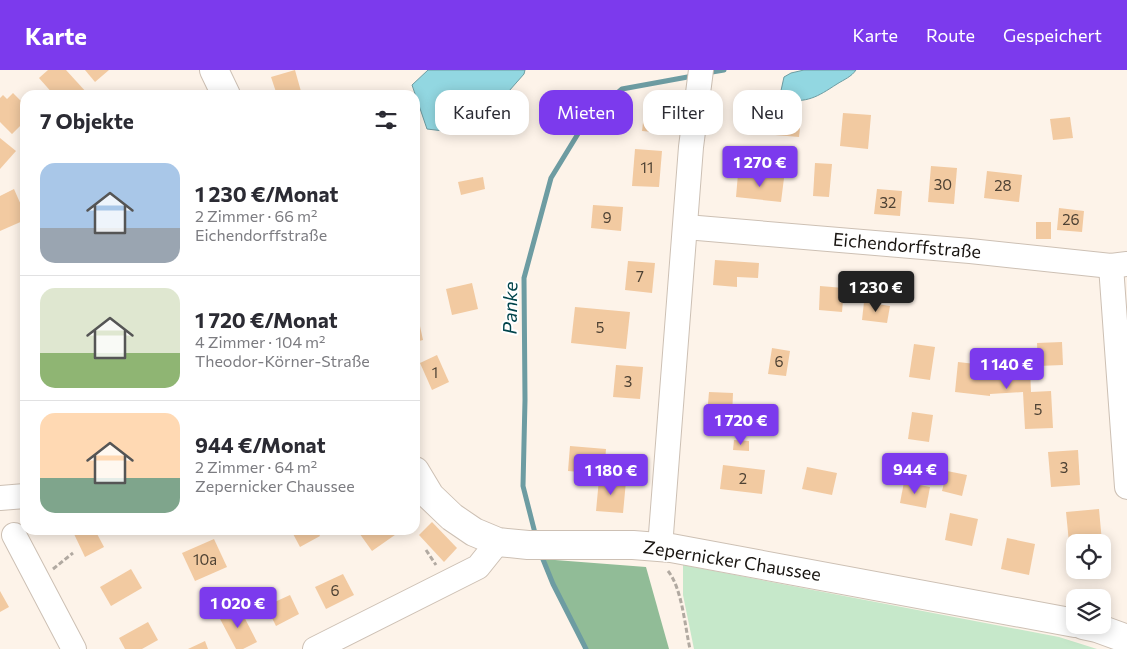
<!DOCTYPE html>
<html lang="de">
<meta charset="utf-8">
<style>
body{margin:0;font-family:Commissioner,sans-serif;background:#f7f7f7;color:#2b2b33;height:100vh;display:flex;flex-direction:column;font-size:19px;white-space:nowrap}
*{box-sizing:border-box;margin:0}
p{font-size:16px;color:#7c7c81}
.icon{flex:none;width:28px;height:28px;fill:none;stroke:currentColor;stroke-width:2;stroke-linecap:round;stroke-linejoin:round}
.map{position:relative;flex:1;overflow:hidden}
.details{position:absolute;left:20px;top:20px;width:400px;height:445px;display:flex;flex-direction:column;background:#fff;border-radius:15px;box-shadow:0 2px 12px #0003}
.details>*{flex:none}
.guide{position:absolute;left:435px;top:20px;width:475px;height:45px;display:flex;gap:10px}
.buttons{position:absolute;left:1066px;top:464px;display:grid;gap:10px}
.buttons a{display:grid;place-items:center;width:45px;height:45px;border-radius:10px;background:#fff;box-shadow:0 2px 12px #0003;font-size:25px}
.price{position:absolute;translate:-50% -42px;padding:0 11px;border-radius:5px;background:#7c3aed;color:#fff;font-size:16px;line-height:32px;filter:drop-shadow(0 1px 2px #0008)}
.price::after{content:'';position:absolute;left:50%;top:30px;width:15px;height:11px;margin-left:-8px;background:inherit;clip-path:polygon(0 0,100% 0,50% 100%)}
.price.current{background:#222;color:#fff}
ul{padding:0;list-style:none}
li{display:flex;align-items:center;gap:15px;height:125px;padding:0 20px}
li+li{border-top:1px solid #e1e1e2}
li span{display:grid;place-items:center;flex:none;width:140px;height:100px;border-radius:15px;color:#555}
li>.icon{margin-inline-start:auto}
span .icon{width:60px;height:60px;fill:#fffc;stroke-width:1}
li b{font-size:21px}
h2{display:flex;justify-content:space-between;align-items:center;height:60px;padding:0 20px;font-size:21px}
.pill{padding:0 18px;border-radius:15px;background:#fff;box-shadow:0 2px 12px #0003;font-size:18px;line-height:45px}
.pill.current{background:#7c3aed;color:#fff}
header{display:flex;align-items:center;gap:30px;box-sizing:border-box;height:70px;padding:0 25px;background:#7c3aed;color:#fff}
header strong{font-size:24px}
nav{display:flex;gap:28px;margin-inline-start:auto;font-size:18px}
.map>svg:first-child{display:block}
.green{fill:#c6e8ca}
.forest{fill:#91bc97}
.water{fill:#92d7e1;stroke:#6d9ca2}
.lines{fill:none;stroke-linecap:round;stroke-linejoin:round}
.stream{stroke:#6d9ca2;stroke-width:5}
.building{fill:#f2caa1}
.minor-casing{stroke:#cdc0b4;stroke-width:26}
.major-casing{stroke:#cdc0b4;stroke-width:30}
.path{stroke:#b1a9a1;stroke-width:3;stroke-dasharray:5 2.5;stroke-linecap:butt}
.minor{stroke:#fff;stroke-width:24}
.major{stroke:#fff;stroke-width:28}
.labels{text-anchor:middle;stroke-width:4;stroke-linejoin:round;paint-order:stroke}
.number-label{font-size:15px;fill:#4e4234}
.street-label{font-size:18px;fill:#181410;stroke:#fff}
.water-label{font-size:19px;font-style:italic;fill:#01444b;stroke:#fff}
</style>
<header>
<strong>Karte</strong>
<nav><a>Karte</a><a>Route</a><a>Gespeichert</a></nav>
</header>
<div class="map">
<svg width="1127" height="579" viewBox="0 0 1127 579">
<rect width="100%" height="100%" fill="#fdf3e9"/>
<polygon class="green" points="683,495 1059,567 1097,579 694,579 683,525"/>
<polygon class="forest" points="542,489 646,497 669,579 587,579"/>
<g class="water">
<polygon points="428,0 525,0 524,4 509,21 490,57 460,63 427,59 412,15"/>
<path d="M804 0H856C851 7 845 9 837 14 817 27 808 33 782 30L780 25 784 7 791 3Z"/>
</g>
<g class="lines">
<g class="stream">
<polyline points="706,3 724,0"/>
<polyline points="536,467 523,416 525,330 524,208 551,108 587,49 622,19 693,6"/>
<polyline points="540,482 553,514 586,579"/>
</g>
</g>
<g class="building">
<polygon points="48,0 66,0 87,23 84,25 54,25 39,8"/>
<polygon points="85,0 109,0 95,12"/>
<polygon points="295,0 302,25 277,25 271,7"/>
<polygon points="13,23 25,35 25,56 23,53 12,64 0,52 0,28 3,25 7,29"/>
<polygon points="646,27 667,29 664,63 642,61"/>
<polygon points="778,36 802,39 799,67 775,65"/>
<polygon points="843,43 871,45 868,79 840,76"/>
<polygon points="1070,47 1073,68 1053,70 1050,49"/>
<polygon points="0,68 16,81 0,99"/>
<polygon points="635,79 662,81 659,117 632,116"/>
<polygon points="815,93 832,94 829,127 813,126"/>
<polygon points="931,96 957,98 954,134 928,132"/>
<polygon points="987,101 1022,105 1019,132 984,128"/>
<polygon points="738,104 784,108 781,132 736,127"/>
<polygon points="483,107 485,119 461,125 458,112"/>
<polygon points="14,119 25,144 25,150 0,161 0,126"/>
<polygon points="877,119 902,121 900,146 874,144"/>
<polygon points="593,135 623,137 621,161 591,158"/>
<polygon points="1059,138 1084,141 1082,162 1057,160"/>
<rect x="1036" y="152" width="15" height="17"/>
<polygon points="715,190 759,193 758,208 737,207 737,217 713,215"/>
<polygon points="628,191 655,193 652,223 625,220"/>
<polygon points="472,213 478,239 452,245 446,219"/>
<polygon points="820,216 844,218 842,242 819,240"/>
<polygon points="864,232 890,236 887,253 862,250"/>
<polygon points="575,237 630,242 626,279 571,273"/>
<polygon points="415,247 418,247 423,270 415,272"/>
<polygon points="1062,272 1063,295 1038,296 1037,273"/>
<polygon points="914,274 935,277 930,310 909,307"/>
<polygon points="772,278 790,281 786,306 768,304"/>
<polygon points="437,285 449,312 432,320 420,293"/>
<polygon points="958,292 993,296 993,300 1030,298 1031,322 1051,321 1053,358 1025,359 1023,322 990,324 990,326 955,322"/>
<polygon points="616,295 643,297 640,329 613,327"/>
<polygon points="709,322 733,323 732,347 707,345"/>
<polygon points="912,342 933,345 929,372 908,369"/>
<polygon points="734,370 749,371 749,381 733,380"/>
<polygon points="570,376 606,379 604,404 568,401"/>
<polygon points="1078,380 1080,415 1051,417 1048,382"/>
<polygon points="723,395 765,400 762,424 720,419"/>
<polygon points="807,397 837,403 832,425 802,419"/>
<polygon points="947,401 967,405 962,426 942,421"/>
<polygon points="599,409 626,411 623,443 596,441"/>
<polygon points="904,412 930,417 926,438 900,433"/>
<polygon points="1099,439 1102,472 1075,472 1075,492 1071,493 1066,442"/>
<polygon points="950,443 978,449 972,476 945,470"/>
<polygon points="432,452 457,478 444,492 419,465"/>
<polygon points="82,460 95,460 104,477 85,487 74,464"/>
<polygon points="291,460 317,460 320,466 300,477"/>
<polygon points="357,460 402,460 372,481"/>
<polygon points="1007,468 1035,474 1029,505 1001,499"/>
<polygon points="214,469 227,497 195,511 182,483"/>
<polygon points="131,499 142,518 111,536 100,517"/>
<polygon points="343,504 354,525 326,539 315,517"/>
<polygon points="0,521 9,537 0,542"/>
<polygon points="290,525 299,544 276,556 266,536"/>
<polygon points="239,537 257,572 243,579 236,579 219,547"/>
<polygon points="148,552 158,570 142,579 125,579 119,568"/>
<polygon points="205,571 208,579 188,579"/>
</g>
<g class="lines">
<g class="minor-casing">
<g id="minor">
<polyline points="686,157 970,181 1111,196 1127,194"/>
<polyline points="1111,196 1127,417"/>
<polyline points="0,428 25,426"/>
<polyline points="14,465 74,579"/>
<polyline points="660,477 691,77 701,0"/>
<polyline points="315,579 478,497 498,472"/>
</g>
</g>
<g class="major-casing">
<g id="major">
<polyline points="214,0 226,25"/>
<polyline points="415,401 430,426 452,447 474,462 498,472 528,475 633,475 671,478 1075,553"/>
<polyline points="1083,555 1097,558 1127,569"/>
</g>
</g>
<g class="path">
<polyline points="426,480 436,495"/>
<polyline points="53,499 73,483"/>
<path d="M668 501C682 518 685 557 690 579"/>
</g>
<use href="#minor" class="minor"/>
<use href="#major" class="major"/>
</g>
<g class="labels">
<g class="number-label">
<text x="647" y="103">11</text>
<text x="943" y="120">30</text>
<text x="1003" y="121">28</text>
<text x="888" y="138">32</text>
<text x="607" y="153">9</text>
<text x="1071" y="155">26</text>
<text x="640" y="212">7</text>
<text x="600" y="263">5</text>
<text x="779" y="297">6</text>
<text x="435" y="308">1</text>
<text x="628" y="317">3</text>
<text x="1038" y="345">5</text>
<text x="1064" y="403">3</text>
<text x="743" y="414">2</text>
<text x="205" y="495">10a</text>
<text x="335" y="526">6</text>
</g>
<g class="street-label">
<text transform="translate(907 176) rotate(5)" y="6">Eichendorffstraße</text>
<text transform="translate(732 491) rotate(9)" y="6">Zepernicker Chaussee</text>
</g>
<g class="water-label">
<text transform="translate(510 238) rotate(-89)" y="7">Panke</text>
</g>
</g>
</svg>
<div class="buttons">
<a><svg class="icon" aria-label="locate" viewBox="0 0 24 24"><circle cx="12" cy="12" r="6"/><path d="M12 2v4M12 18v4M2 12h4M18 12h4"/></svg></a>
<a><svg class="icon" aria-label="layers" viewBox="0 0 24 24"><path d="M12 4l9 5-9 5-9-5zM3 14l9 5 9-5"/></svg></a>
</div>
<b class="price" style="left:760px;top:118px">1 270 €</b>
<b class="price current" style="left:876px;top:243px">1 230 €</b>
<b class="price" style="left:1007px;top:320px">1 140 €</b>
<b class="price" style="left:741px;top:376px">1 720 €</b>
<b class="price" style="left:915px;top:425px">944 €</b>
<b class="price" style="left:611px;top:426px">1 180 €</b>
<b class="price" style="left:238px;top:559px">1 020 €</b>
<div class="guide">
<a class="pill">Kaufen</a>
<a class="pill current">Mieten</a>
<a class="pill">Filter</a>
<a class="pill">Neu</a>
</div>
<section class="details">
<h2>7 Objekte<svg class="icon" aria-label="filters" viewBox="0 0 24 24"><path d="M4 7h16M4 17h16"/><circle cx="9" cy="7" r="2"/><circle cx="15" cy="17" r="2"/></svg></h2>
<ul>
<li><span style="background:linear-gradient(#a9c7e8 65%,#9aa5b1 0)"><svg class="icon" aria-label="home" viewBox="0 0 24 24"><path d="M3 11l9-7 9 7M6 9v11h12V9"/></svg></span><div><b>1 230 €/Monat</b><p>2 Zimmer · 66 m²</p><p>Eichendorffstraße</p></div></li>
<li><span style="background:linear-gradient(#dfe7d0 65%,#8fb573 0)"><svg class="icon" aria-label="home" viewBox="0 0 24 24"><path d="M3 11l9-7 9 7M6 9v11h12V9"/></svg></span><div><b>1 720 €/Monat</b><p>4 Zimmer · 104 m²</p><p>Theodor-Körner-Straße</p></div></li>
<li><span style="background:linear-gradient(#ffd9b3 65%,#7fa58c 0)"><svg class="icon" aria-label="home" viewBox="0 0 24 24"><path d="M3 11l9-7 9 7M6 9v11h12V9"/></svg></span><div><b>944 €/Monat</b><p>2 Zimmer · 64 m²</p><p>Zepernicker Chaussee</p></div></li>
</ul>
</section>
</div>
